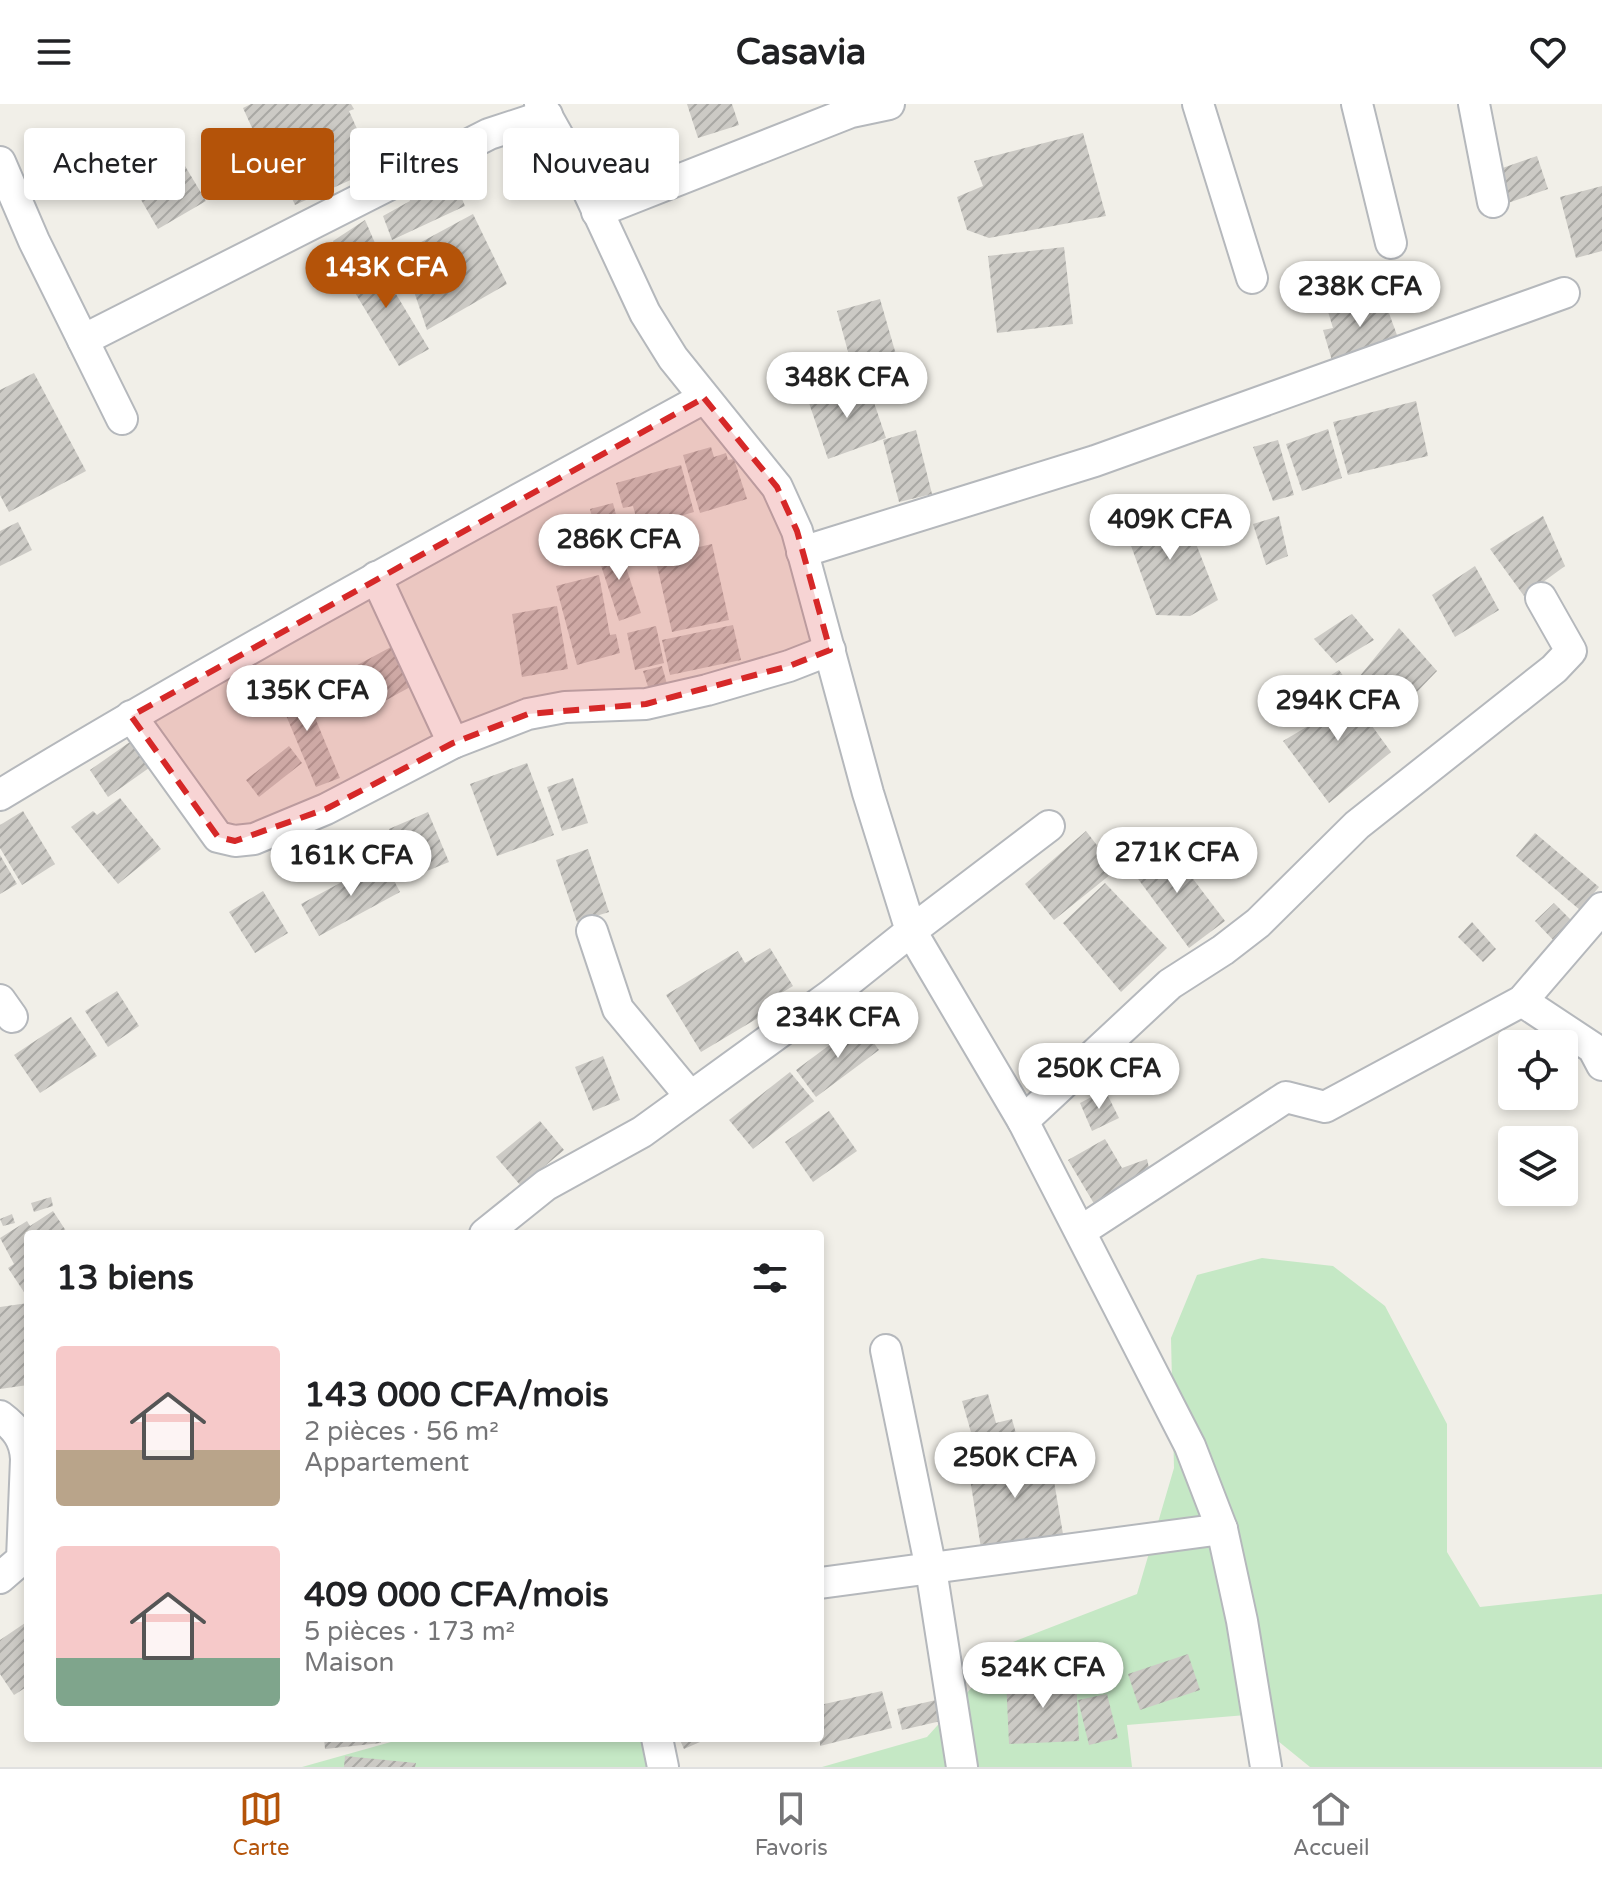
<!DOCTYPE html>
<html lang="fr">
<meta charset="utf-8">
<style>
body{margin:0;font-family:"Varela Round",sans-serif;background:#f6f6f6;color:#202124;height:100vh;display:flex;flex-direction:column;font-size:30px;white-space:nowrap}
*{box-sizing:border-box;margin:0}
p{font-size:26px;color:#757577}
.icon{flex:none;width:44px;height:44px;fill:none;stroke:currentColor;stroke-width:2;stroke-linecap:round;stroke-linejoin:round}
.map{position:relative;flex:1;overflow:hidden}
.side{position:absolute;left:24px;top:1126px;width:800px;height:512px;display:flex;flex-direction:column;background:#fff;border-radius:8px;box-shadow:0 4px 12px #0003}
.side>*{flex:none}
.hud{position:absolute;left:24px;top:24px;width:800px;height:72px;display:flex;gap:16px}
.tools{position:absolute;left:1498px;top:926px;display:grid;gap:16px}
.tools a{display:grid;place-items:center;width:80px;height:80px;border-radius:8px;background:#fff;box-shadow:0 4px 12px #0003;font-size:40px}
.price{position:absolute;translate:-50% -68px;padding:0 18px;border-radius:28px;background:#fff;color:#222;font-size:26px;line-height:52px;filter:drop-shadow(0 2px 4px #0008)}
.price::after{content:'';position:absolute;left:50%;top:48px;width:24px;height:18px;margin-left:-12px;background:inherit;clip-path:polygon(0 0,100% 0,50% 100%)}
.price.on{background:#b45309;color:#fff}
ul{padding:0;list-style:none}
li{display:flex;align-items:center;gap:24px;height:200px;padding:0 32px}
li span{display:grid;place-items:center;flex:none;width:224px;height:160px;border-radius:8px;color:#555}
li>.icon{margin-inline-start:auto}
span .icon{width:96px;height:96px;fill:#fffc;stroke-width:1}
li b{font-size:34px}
h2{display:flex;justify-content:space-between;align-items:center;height:96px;padding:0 32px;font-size:34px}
.pill{padding:0 28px;border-radius:8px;background:#fff;box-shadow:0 4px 12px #0003;font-size:28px;line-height:72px}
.pill.on{background:#b45309;color:#fff}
header{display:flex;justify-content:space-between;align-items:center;height:104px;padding:0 32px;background:#fff;font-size:36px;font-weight:700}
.dock{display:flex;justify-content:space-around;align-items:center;height:112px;border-top:2px solid #e0e0e0;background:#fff;font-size:22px;color:#757577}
.dock a{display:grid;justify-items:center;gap:4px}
.dock .on{color:#b45309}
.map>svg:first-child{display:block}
.green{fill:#c5e8c5}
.building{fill:url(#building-hatch)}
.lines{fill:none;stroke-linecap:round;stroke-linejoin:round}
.minor-casing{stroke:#b5b8bc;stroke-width:34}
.minor{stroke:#fff;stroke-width:30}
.marked{fill:#d62828;fill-opacity:0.2;stroke:#d62828;stroke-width:6;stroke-dasharray:16 10;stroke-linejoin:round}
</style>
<header><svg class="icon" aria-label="menu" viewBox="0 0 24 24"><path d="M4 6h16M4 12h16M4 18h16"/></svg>Casavia<svg class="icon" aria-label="heart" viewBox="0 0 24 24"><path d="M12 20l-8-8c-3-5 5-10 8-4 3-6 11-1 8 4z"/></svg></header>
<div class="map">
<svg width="1602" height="1663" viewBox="0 0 1602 1663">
<defs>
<pattern id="building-hatch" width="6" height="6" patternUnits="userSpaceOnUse" patternTransform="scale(2)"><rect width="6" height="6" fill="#cccac5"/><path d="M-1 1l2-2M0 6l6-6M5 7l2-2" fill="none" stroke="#a9a8a4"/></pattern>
</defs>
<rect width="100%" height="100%" fill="#f1efe8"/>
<g class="green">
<polygon points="1262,1154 1333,1162 1385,1202 1447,1320 1447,1448 1480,1503 1602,1490 1602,1663 1310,1663 1246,1611 1127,1621 1132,1663 822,1663 927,1633 1013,1538 1137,1490 1174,1364 1171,1234 1197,1171"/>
<polygon points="405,1634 665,1634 671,1663 302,1663"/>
</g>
<g class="building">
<polygon points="251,0 351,0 354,5 349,7 375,65 295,101 278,64 271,66 243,4"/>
<polygon points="687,0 732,0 739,21 698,34"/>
<polygon points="1083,29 1106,112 989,134 967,126 957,93 983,82 974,57"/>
<polygon points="173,42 206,97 158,125 126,70"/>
<polygon points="1537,52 1548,85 1505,100 1494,67"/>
<polygon points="452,71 465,102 392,136 383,112 410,97 408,90"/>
<polygon points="1602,82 1602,147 1576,154 1560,93"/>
<polygon points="473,110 507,180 427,226 401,149"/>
<polygon points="365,116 375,139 339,156 333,137"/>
<polygon points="1064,143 1073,220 997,229 988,152"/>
<polygon points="372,150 429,245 399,262 342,167"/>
<polygon points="1375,160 1380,181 1307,197 1302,177"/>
<polygon points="1381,187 1402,245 1333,260 1323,226 1333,224 1326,201"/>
<polygon points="880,195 899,261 854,270 837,207"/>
<polygon points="34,269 86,367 9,408 0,391 0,286"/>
<polygon points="867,278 886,334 828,355 808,296"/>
<polygon points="1416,297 1428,352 1348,371 1333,318"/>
<polygon points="1328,325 1342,374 1302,387 1286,340"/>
<polygon points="916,326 932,390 899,398 883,336"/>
<polygon points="1278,336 1294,391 1273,397 1253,343"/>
<polygon points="711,343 714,353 726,349 728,356 734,355 747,395 700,409 683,351"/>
<polygon points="681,361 694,408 639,424 633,402 623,404 616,379"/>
<polygon points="1179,396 1218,496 1190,512 1156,511 1121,414 1150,412"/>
<polygon points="613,399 621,430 598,436 590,405"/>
<polygon points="1279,412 1288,452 1266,461 1253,420"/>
<polygon points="1543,412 1565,462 1524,492 1490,445"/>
<polygon points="18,418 32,446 0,462 0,427"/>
<polygon points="618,439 641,509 619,517 596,446"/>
<polygon points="712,440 729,516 672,528 655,453"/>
<polygon points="1475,462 1499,506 1455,533 1432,491"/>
<polygon points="599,471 610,531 616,530 620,549 577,561 556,482"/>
<polygon points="557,502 568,565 522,573 512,510"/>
<polygon points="1352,510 1374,536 1336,559 1314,535"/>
<polygon points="733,521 741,556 670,571 662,536"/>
<polygon points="656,522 664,559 635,566 627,529"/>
<polygon points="1399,524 1437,567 1386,620 1355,578"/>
<polygon points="391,543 412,582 370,605 348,566"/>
<polygon points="662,562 667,580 649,586 643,567"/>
<polygon points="1339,566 1357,591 1353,596 1391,648 1329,699 1283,637 1340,603 1322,577"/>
<polygon points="299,575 340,674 316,683 275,585"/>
<polygon points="137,633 156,659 108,693 90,666"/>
<polygon points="289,642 302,659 259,693 246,676"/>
<polygon points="527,659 554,731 497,752 470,680"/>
<polygon points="573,674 588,719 562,727 547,683"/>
<polygon points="120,694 161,745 118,780 71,723 93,707 97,711"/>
<polygon points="23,707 55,760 22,781 0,744 0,721"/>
<polygon points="428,708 449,758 410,774 389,725"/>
<polygon points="1086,727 1116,766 1054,816 1025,780"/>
<polygon points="1535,729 1599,783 1580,806 1516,752"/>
<polygon points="1165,738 1225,817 1189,844 1130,764"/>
<polygon points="588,745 609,808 577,818 556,756"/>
<polygon points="0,751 17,780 0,790"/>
<polygon points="383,756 400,788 319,832 301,800"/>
<polygon points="1105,779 1167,844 1121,888 1063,819"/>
<polygon points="263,787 288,829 255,849 229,808"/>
<polygon points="1554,799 1575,820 1556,839 1535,817"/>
<polygon points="1472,818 1496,845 1483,858 1458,833"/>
<polygon points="770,844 793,882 768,897 773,905 701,948 666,891 738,847 745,859"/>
<polygon points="117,887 139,922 108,943 85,907"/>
<polygon points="71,913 97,952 40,989 14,951"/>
<polygon points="859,919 879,946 816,993 796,966"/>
<polygon points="603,952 620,996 593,1007 575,963"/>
<polygon points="790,968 814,997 753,1045 729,1016"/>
<polygon points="1105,986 1119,1014 1092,1027 1080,999"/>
<polygon points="829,1007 857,1047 813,1078 785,1038"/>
<polygon points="540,1017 564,1046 521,1082 496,1053"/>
<polygon points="1105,1035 1122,1064 1147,1055 1150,1069 1096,1103 1068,1056"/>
<polygon points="51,1093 53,1102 34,1108 31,1099"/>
<polygon points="53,1107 68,1130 28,1130 28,1194 8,1164 14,1160 0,1134 27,1117 30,1122"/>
<polygon points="12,1110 15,1119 3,1122 0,1115"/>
<polygon points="28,1199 28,1281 0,1285 0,1203"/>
<polygon points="988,1290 996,1319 1012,1315 1018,1337 977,1349 962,1297"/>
<polygon points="1049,1348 1063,1430 981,1444 968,1362"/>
<polygon points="28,1517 28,1582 14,1591 0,1570 0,1536"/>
<polygon points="1188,1550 1200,1586 1140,1606 1128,1570"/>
<polygon points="1100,1554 1106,1586 1081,1590 1075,1559"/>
<polygon points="1076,1572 1079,1637 1009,1640 1006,1576"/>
<polygon points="882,1587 892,1624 820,1642 820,1601"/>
<polygon points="1107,1590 1118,1634 1089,1641 1078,1596"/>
<polygon points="936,1596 941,1617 902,1626 897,1605"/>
<polygon points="324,1634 381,1634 381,1639 325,1645"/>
<polygon points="679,1634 709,1634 684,1645"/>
<polygon points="345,1652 416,1659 415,1663 344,1663"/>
</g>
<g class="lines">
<g class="minor-casing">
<g id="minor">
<polyline points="1198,0 1252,174"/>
<polyline points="1357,0 1391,139"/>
<polyline points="1474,0 1493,98"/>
<polyline points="0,58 34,137 122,315"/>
<polyline points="597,108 851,8 889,0"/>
<polyline points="83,236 489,30 547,11"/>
<polyline points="802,448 1095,357 1564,189"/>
<polyline points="376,473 453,639"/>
<polyline points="131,612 218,733 235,737 254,735 326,705 453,639 528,610 565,603 646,600 707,586 789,562 830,546"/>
<path d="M0 691C231 551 468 423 704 294"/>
<polyline points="1049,722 911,827 1023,1017 1190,1342 1222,1425 1242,1517 1266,1663"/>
<polyline points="592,827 618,905 690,992"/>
<polyline points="0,896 12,913"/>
<polyline points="1522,897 1593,944 1602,961"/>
<polyline points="1023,1017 1170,880 1223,846 1258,819 1357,721 1554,565 1571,547 1541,494"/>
<polyline points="1081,1127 1286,993 1325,1003 1522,897 1602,804"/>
<polyline points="485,1130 546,1081 642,1028 831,891 911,827 868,689 797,427 777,383 673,254 645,209 584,78 540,0"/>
<polyline points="886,1246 931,1465 962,1663"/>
<path d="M0 1312C16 1324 25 1335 26 1355L22 1455 0 1474"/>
<polyline points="820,1479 1222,1425"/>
<polyline points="657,1634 663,1663"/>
</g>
</g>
<use href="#minor" class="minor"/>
</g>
<path class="marked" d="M704 294 777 383 797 427 830 546 789 562 646 600 528 610 453 639 326 705 235 737 218 733 131 612Z"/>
</svg>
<div class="tools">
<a><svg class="icon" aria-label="locate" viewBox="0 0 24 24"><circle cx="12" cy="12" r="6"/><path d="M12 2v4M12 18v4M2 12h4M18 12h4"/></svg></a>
<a><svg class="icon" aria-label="layers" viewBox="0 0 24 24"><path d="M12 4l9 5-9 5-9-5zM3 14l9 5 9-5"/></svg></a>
</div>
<b class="price on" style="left:386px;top:206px">143K CFA</b>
<b class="price" style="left:1360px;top:225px">238K CFA</b>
<b class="price" style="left:847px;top:316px">348K CFA</b>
<b class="price" style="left:1170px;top:458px">409K CFA</b>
<b class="price" style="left:619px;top:478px">286K CFA</b>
<b class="price" style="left:307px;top:629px">135K CFA</b>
<b class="price" style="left:1338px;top:639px">294K CFA</b>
<b class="price" style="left:1177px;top:791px">271K CFA</b>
<b class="price" style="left:351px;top:794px">161K CFA</b>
<b class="price" style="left:838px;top:956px">234K CFA</b>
<b class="price" style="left:1099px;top:1007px">250K CFA</b>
<b class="price" style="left:1015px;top:1396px">250K CFA</b>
<b class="price" style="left:1043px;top:1606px">524K CFA</b>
<div class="hud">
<a class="pill">Acheter</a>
<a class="pill on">Louer</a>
<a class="pill">Filtres</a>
<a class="pill">Nouveau</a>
</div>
<section class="side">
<h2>13 biens<svg class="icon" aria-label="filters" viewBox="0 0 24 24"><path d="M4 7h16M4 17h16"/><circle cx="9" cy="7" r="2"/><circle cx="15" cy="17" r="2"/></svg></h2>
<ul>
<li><span style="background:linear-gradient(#f6c9c9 65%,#b9a48a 0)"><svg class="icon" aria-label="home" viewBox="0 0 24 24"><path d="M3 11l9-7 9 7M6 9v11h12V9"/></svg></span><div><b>143 000 CFA/mois</b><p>2 pièces · 56 m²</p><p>Appartement</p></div></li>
<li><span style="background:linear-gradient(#f6c9c9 70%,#7fa58c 0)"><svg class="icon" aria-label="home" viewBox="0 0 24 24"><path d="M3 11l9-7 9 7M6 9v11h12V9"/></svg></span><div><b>409 000 CFA/mois</b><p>5 pièces · 173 m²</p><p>Maison</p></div></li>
</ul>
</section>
</div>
<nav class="dock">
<a class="on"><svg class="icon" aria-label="map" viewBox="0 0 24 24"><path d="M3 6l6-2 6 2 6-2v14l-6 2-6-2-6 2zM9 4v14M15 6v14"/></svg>Carte</a>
<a><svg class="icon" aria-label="saved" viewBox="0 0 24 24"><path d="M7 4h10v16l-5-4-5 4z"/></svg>Favoris</a>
<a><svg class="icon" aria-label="home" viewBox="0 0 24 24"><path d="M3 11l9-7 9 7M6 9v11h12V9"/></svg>Accueil</a>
</nav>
